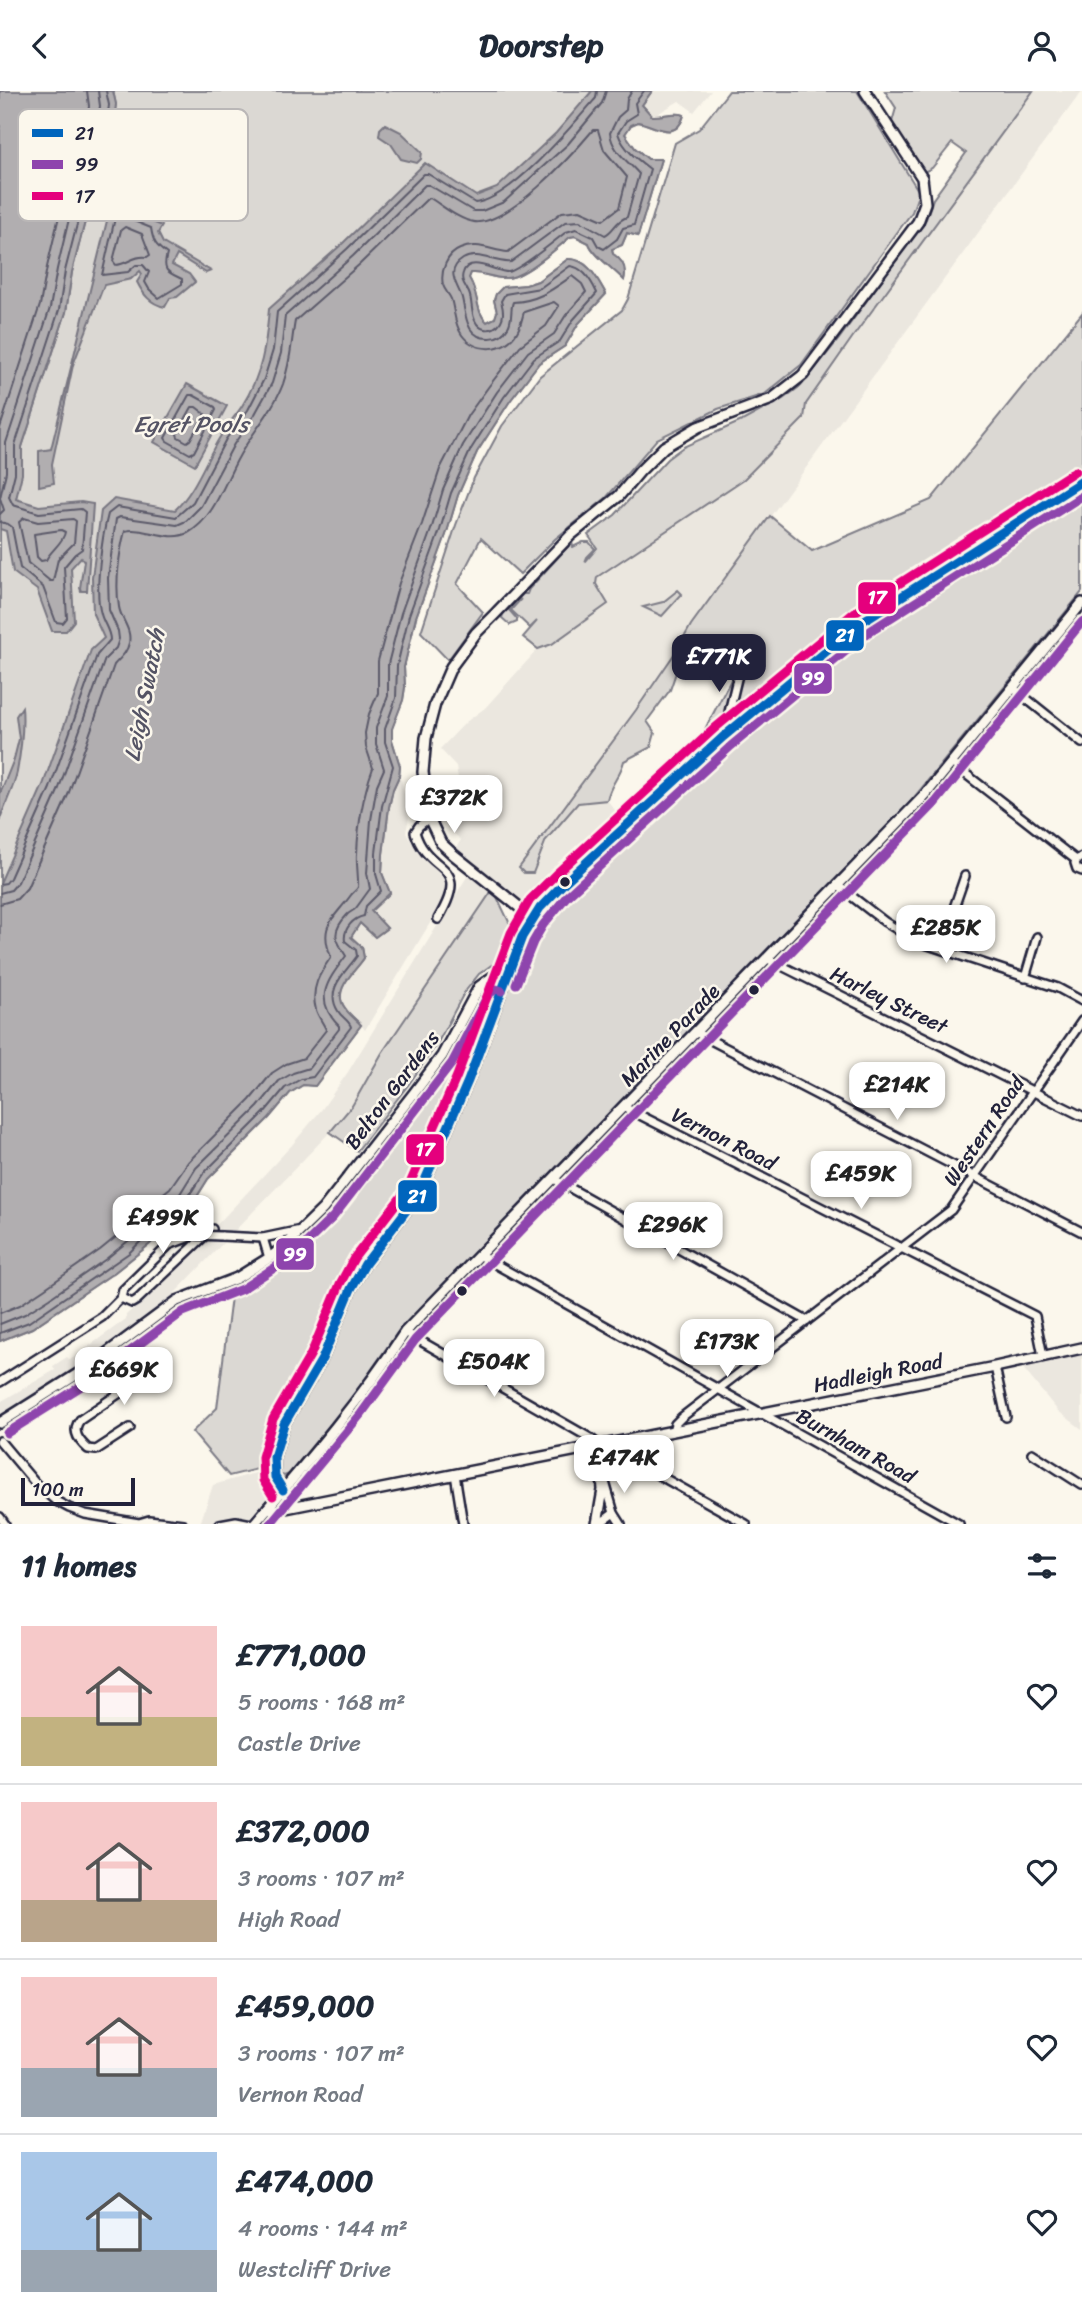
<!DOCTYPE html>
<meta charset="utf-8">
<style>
body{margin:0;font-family:Sriracha,sans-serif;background:#f2f2f3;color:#1f2937;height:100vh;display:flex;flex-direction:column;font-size:26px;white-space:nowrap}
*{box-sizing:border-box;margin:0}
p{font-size:23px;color:#747a83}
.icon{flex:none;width:38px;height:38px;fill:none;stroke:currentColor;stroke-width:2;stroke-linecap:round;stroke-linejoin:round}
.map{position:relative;height:1433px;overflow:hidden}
.drawer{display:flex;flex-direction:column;background:#fff;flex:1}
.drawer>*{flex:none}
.scale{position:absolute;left:21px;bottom:18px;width:114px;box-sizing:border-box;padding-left:7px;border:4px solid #22223b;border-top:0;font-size:19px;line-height:24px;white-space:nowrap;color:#22223b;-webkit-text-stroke:5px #fbf7ec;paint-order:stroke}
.price{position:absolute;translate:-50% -60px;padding:0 16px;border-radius:14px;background:#fff;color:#222;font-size:23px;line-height:46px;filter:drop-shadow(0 2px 4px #0008)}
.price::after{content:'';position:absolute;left:50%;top:42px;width:21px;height:16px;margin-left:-10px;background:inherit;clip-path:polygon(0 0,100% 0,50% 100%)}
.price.current{background:#22223b;color:#fff}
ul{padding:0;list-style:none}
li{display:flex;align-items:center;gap:21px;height:175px;padding:0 21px}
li+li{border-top:2px solid #e0e1e3}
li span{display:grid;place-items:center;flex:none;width:196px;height:140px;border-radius:0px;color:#555}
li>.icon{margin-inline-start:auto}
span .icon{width:84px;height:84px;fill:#fffc;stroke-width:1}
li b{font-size:30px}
h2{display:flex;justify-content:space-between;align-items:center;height:84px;padding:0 21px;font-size:30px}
header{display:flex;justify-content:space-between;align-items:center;height:91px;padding:0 21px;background:#fff;font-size:32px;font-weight:700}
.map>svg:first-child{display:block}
.built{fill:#ebe7df}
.green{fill:#dbd8d3;stroke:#7e7d87;stroke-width:2}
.water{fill:#b1aeb0;stroke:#787681;stroke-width:2}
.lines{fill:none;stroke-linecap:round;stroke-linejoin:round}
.shore{stroke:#5b5a6a;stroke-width:2}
.minor-casing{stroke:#22223b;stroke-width:12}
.tertiary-casing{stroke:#22223b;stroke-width:14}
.minor{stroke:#fbf7ec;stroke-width:7}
.tertiary{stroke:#fbf7ec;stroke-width:9}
.minor-bridge-casing{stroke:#22223b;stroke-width:12;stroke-linecap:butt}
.minor-bridge{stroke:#fbf7ec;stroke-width:7}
.bus-1-casing{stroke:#fbf7ec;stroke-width:14}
.bus-2-casing{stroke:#fbf7ec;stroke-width:14}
.bus-3-casing{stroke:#fbf7ec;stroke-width:14}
.bus-1{stroke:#0065bd;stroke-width:9}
.bus-2{stroke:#8e44ad;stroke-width:9}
.bus-3{stroke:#e5007d;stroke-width:9}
.bus-dot{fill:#22223b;stroke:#fbf7ec;stroke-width:2.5}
.labels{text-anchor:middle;stroke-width:5;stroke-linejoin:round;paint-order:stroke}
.street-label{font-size:21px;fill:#22223b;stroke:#fbf7ec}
.water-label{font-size:23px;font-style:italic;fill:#545364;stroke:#fbf7ec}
.key{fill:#fbf7ec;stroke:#bab7b7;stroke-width:2}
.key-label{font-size:19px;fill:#22223b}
.line-badge{stroke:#fbf7ec;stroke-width:2.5}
.badge-label{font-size:19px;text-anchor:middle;font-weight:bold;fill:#fff}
</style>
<header><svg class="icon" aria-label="back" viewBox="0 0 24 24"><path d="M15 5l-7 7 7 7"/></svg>Doorstep<svg class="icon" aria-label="person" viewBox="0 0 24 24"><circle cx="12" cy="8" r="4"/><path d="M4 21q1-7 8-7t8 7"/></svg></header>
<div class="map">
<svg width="1082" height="1433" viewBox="0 0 1082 1433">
<rect width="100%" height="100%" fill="#fbf7ec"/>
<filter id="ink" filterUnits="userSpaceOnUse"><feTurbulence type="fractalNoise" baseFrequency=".0143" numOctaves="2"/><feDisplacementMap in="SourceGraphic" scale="14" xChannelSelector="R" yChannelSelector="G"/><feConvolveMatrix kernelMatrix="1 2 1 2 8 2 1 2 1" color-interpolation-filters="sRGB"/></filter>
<g filter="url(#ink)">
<g class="built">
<polygon points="652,0 711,0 694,21 679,10 652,26 642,14"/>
<polygon points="1033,0 1082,0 729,482 691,534 677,559 636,619 519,777 533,782 546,749 579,712 607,709 622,728 556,792 532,819 453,761 461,749 447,736 448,731 443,728 451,718 445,713 448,709 444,706 458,687 456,675 440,658 466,631 485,617 538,558 552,553 608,513 596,493 597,486 744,388 806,313 852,247"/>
<polygon points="398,688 401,688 409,727 406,741 411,750 444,789 447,798 444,809 365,939 356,927 345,918 340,904 344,892 360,872 362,856 351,846 371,820 385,791 382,782 386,731 393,698"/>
<polygon points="468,784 491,801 382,962 352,1015 330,1041 174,1203 107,1258 0,1328 0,1311 55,1279 53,1275 67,1266 70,1269 126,1228 126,1224 164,1190 292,1054 322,1018 348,981"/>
<polygon points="1082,1262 1082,1338 1058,1320 1022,1276"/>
<polygon points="266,1379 271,1402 244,1433 200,1433 213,1394"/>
</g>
<g class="green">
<path d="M0 0 11 380 22 382V356L66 221 72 181 90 111 104 75 116 14 113 0H652L642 14 652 25C663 26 674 20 684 24 676 52 655 34 638 31L631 34 625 43 635 57 648 68H661L638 145 627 142 622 154 612 158 613 163C623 169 627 177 624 189 615 179 592 163 589 152L575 145 570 146C556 158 521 189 504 187 492 187 483 181 471 182L469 187C479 202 475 221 487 231L495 227 497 221 494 209 496 203 503 196 526 194 538 190 568 168C588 167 598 189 606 203L578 233 565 255 539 272 510 310 477 361 458 404 447 441 416 526 404 576 405 596 403 609 391 639 392 649 400 675 399 685 393 698 389 716 383 763 382 782 390 802 371 820 387 837 375 846 360 832 351 846 362 856 364 867C355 881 331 899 345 917 349 924 356 928 361 934L315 995 303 994 290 1002 269 1027 208 1088 188 1120 178 1123 150 1153 115 1181 32 1237 0 1250Z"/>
<polygon points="729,0 857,0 919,101 912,121 801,274 765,303 718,318 657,348 606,407 555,448 520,483 481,447 457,493 483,521 448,569 421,541 456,434 474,387 502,335 540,285 622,219 628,208 675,52 699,38"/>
<polygon points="885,0 1033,0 852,247 806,313 804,327 744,388 597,486 596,493 608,513 552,553 538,558 523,546 537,530 530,537 511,519 521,508 509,519 517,528 517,531 510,534 502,527 503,523 523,503 527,503 529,498 572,451 573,456 583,451 589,451 595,458 587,466 585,471 597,457 588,444 615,424 667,368 683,356 744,329 783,308 802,294 839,248 926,128 933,108 966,62 952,52 932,77 924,81 892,31 896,17"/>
<path d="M1082 222V501L907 715 743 883 717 914 397 1242 347 1314 292 1382 284 1385 265 1376 229 1385 192 1341 217 1317 232 1198 304 1145 355 1086 545 823 571 792 675 695 735 581 729 577 702 579 688 575 687 565 681 567 670 599 647 630 655 642 651 656 624 670C620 686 610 693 607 709L578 712 546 749 533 782H524L519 777 636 619 677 559 691 534 770 425 812 460 931 409Z"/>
<polygon points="678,499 682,503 662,525 643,516 663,511"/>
<polygon points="491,801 497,806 511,835 504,865 479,883 464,902 437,953 409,993 357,1060 330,1041 352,1015 382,962"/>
</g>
<g class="water">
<polygon points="0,0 113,0 116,13 112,47 104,75 90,111 72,181 66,221 22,356 22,383 16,408 39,415 81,411 93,413 87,500 81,500 80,497 84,470 81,466 71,477 74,530 66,540 52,540 37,499 13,481 6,440 0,438"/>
<path d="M592 0H652L642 14 652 25C663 26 674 20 684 24 676 52 655 34 638 31L631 34 625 43 635 57 648 68H661L638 145 627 142 622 154 612 158 613 163C623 169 627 177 624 189 615 179 592 163 589 152L575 145 570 146C556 158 521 189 504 187 492 187 483 181 471 182L469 187C479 202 475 221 487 231L495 227 497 221 494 209 496 203 503 196 526 194 538 190 568 168C588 167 598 189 606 203L578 233 565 255 539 272 510 310 477 361 458 404 447 441 416 526 404 576 405 596 403 609 392 638V649L400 675 399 685 393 698 389 716 383 763 382 782 390 802 371 820 387 837 375 846 360 832 351 846 362 856 364 867C355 881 331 899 345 917 349 924 356 928 361 934L315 995 303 994 290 1002 269 1027 208 1088 188 1120 178 1123 150 1153 115 1181 32 1237 0 1250V792L43 694 91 559 104 547 93 523 92 486 101 420 114 408 175 419C196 399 205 370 220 346 226 335 235 326 242 315 262 283 266 255 269 218L342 153 425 72 476 105 497 97 556 42Z"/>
<polygon points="385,33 401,41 422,61 421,68 417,72 401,68 391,53 379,45 380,38"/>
<path d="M129 84 133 86 124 119 162 135 158 142 163 152 211 180 206 182 177 164 172 174 189 183 195 191 177 206 170 207 165 216C150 213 143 203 137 191L142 183 140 180 131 188 104 194 73 274 52 373 54 392 39 395V360L51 358 117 89Z"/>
<polygon points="187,293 227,315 195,374 154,351"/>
<path d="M22 616C24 638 21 659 17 681 14 696 5 713 0 728V703L14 668 19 648 16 625Z"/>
</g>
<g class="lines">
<g class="shore">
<path d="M119 124 151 137C153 151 156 155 167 163 162 180 167 181 182 188V193L159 207 149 198 145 191 149 181 143 174H136L128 181 102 184 115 127Z"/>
<path d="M125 136 142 143 150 164 147 166C134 164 128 173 116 174L113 170 121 139Z"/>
<polygon points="189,304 193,304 215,316 216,319 194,361 190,363 167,350 165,347"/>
<polygon points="192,316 196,316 205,323 190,349 187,351 178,346 177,343"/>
<polyline points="0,337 40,214 47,176 64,104 79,67 86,42 89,15 87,0"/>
<polyline points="0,423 4,419 0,407 6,381 6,352 50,217 57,178 74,107 89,70 96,44 100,15 98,0"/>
<polygon points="24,427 38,431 73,428 76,430 74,452 58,468 53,490 50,490 28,472 19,431"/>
<polyline points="0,431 8,433 12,436 20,477 43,496 56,531 63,532 67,527 64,476 75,463 82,458 85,421 81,418 39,422 13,414 9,406 15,382 15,354 59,219 65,180 83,110 97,73 105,46 109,14 106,0"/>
<path d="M61 439 65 441C64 451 50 460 46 469L41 470 37 466 34 443Z"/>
<path d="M0 793 6 792 10 787 50 697 97 564 110 549C110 539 103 532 101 523 94 501 102 446 108 423L117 416 176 426 193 411 226 348 248 319 264 288 273 259 277 221 347 158 424 83H428L475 112C510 109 572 35 596 7L597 0"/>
<polyline points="0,802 11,799 18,791 58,700 105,568 116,557 119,548 118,540 109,519 108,487 116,428 120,426 177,434 186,430 201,415 234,353 255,323 272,292 281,262 285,225 353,165 425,94 429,94 473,120 482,120 504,111 568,53 602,12 606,0"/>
<path d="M0 813 17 808 27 797 68 704 114 574C120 567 127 562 129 552 132 538 121 529 119 516 115 493 119 462 125 440 144 435 168 452 188 442 217 426 226 384 244 357 257 336 274 317 283 293 291 270 291 253 295 230L360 173 427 108 430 107C443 115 459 129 474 131 508 135 572 64 593 39H598L604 59 627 86 619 117 603 129 580 119 562 121 508 161C492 160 477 150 460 158 447 163 440 180 443 194 445 200 449 203 451 208 455 221 454 233 462 244 476 263 506 261 517 241 521 235 522 227 524 221L554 211 559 215 546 235 520 255 489 295 468 324 440 378 422 433 399 492 378 570V602L369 623 365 642 366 656 373 677C363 704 358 733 357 763 356 768 359 794 358 796 357 799 353 801 351 804 334 828 318 833 331 866 320 882 310 897 316 919 318 926 324 933 326 939L304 967 286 973 272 982 250 1009 188 1071 170 1097 160 1105 132 1133 100 1159 44 1198 20 1214 0 1222"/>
<path d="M0 1233 25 1223 50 1207 106 1168 139 1141 167 1112 178 1106 196 1077 258 1016 279 990 293 982 309 977 339 938V935C312 908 328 889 346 865 335 848 331 841 347 824 349 821 354 820 356 817 360 812 366 803 370 798L367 782 371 729 377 694 384 678 376 653V637L388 605V573L401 522 432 436 443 399 463 354 497 301 528 261 554 243 566 224 586 201 582 193 572 185C552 199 538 210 513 211 510 218 513 228 508 236 504 243 497 247 490 247 465 248 466 223 462 207 458 194 444 180 463 168 478 159 495 173 511 171L565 131 580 130 605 144C614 140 615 130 627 126L639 83C628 70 612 60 610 42L618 26 626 19 627 8 632 0"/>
<path d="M0 1242 29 1231 129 1162 173 1118 183 1114 203 1083 264 1022 285 997 301 988 313 986 351 936C349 929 342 927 338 920 324 898 346 881 357 865L356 859 345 850C343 837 354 827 364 825L366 815 381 800 376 783V762L382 715 393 675 385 651V638L396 607 397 575 409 524 440 439 451 402 471 358 504 306 534 267 560 250 573 229 597 202C592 191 583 176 570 175L540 197 505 203 501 210C502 214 503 217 503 221 504 235 487 245 477 233 470 224 473 211 469 202 466 195 460 190 463 182 469 163 495 181 508 181 518 180 556 149 566 141L576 138 593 146 598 155 604 158 617 148 623 137 634 134 650 78C638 69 623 58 618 42L626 30 637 23 635 12 644 0"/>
</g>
<g class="minor-casing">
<g id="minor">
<polyline points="1013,597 1082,652"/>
<polyline points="723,646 742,567"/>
<polyline points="953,673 1076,769"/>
<path d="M429 727 419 735 415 741C428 785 473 769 438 828"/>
<polyline points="1082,766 1078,768 1075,772 1077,778 1082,780"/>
<polyline points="837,794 885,831 916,850 1058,897 1082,910"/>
<polyline points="940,857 965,785"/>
<polyline points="768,868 1082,1025"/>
<polyline points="1025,887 1037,846"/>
<polyline points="697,942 1082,1141"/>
<polyline points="624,1016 1035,1225 1043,1265"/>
<polyline points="554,1088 807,1230"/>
<polyline points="221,1145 263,1147 301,1139"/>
<polyline points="263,1147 269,1167"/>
<polyline points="479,1164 959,1433"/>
<polyline points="121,1207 132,1212 137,1209 212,1138"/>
<polyline points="405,1241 590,1347 600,1355"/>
<path d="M113 1258C122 1271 135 1281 127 1297L80 1329C71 1340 79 1350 88 1358L96 1359 130 1337"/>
<polyline points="995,1276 1006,1326"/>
<polyline points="0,1291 102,1226 121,1207 123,1199 169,1154 195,1144"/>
<polyline points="673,1340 675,1333 682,1326 951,1119 1082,930"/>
<polyline points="0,1350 36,1393 56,1410 69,1417 85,1423 139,1432 149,1429 183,1433"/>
<polyline points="605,1354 746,1433"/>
<polyline points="1032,1362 1082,1394"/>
<polyline points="455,1383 463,1433"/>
<polyline points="605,1391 614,1422 621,1433"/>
<polyline points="0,1426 5,1433"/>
<polyline points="220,1433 236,1430 251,1433"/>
<polyline points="599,1433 614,1422"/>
</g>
</g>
<g class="tertiary-casing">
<g id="tertiary">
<polyline points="533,827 454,764 441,752 429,727 423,681 426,647 435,613 451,576 476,542 495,523 571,444 619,405 640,380 664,356 698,336 772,308 803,284 918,131 925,112 922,87 865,0"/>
<polyline points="0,1332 84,1279 177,1210 237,1187 269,1167 285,1155 323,1118 414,1002 442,965 479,896 494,885 505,888"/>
<polyline points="283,1399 275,1386 274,1366 284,1333 322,1268 351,1198 365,1173 419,1103 468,990 522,846 540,817 565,791 723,646 863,530 1082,390"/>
<polyline points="268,1417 276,1419 995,1276 1082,1257"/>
<path d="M254 1433C308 1370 360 1310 405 1241L926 703 1082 512"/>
<polyline points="597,1433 603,1399 600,1355"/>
</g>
</g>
<use href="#minor" class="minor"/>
<use href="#tertiary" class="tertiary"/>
<g class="minor-bridge-casing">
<polyline id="minor-bridge" points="195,1144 221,1145"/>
</g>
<use href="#minor-bridge" class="minor-bridge"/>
<g class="bus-1-casing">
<polyline id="bus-1" points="283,1399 275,1386 274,1366 284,1333 322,1268 351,1198 365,1173 419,1103 468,990 522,846 540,817 565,791 723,646 863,530 1082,390"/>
</g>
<g class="bus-2-casing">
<g id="bus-2">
<polyline points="516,893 533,851 543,834 567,805 731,655 870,540 1082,405"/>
<polyline points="7,1342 91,1289 183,1221 242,1198 294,1164 333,1126 452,972 488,904 496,898 502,900"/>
<polyline points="270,1433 361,1323 415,1249 935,712 1082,531"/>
</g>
</g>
<g class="bus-3-casing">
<polyline id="bus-3" points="273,1405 263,1389 262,1366 273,1328 311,1263 340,1193 354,1167 408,1097 457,985 511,842 530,809 557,782 715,637 855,521 1075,380"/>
</g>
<use href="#bus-1" class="bus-1"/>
<use href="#bus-2" class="bus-2"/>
<use href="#bus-3" class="bus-3"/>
</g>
</g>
<g class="bus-dot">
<circle cx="565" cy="791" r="6"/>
<circle cx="754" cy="899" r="6"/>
<circle cx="462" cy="1200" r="6"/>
</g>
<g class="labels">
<g class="street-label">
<text transform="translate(889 909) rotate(26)" y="7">Harley Street</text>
<text transform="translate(670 944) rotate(-46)" y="7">Marine Parade</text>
<text transform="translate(392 999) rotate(-53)" y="7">Belton Gardens</text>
<text transform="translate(984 1040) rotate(-56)" y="7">Western Road</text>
<text transform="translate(724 1048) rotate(27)" y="7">Vernon Road</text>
<text transform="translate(878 1282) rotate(-11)" y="7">Hadleigh Road</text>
<text transform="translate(856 1355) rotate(29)" y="7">Burnham Road</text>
</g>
<g class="water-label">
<text x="191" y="341">Egret Pools</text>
<text transform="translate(144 604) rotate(-79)" y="8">Leigh Swatch</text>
</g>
</g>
<rect x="18" y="18" width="230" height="112" rx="10" class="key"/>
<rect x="32" y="38" width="31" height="8" fill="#0065bd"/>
<rect x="32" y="69" width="31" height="9" fill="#8e44ad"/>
<rect x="32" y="101" width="31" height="8" fill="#e5007d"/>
<g class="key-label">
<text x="75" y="49">21</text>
<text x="75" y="80">99</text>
<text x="75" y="112">17</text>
</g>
<g class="line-badge">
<rect x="857" y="490" width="40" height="34" rx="7" fill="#e5007d"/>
<rect x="825" y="528" width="40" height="33" rx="7" fill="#0065bd"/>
<rect x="793" y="571" width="40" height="33" rx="7" fill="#8e44ad"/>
<rect x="405" y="1042" width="40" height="33" rx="7" fill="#e5007d"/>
<rect x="397" y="1088" width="41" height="34" rx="7" fill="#0065bd"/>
<rect x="275" y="1146" width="40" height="34" rx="7" fill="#8e44ad"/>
</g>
<g class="badge-label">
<text x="877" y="513">17</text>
<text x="845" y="551">21</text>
<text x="813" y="594">99</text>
<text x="425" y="1065">17</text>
<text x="417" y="1112">21</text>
<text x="295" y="1170">99</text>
</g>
</svg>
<div class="scale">100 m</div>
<b class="price current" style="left:719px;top:603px">£771K</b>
<b class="price" style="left:454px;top:744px">£372K</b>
<b class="price" style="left:946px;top:874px">£285K</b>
<b class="price" style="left:897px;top:1031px">£214K</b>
<b class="price" style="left:861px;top:1120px">£459K</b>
<b class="price" style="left:163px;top:1164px">£499K</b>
<b class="price" style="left:673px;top:1171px">£296K</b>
<b class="price" style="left:727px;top:1288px">£173K</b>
<b class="price" style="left:494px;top:1308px">£504K</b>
<b class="price" style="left:124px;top:1316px">£669K</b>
<b class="price" style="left:624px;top:1404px">£474K</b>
</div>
<section class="drawer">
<h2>11 homes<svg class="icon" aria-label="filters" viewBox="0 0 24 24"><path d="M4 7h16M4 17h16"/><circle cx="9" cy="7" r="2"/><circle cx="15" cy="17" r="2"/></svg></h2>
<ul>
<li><span style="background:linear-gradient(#f6c9c9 65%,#c2b280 0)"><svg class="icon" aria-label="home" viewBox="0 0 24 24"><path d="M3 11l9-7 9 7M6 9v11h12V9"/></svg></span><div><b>£771,000</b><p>5 rooms · 168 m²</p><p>Castle Drive</p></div><svg class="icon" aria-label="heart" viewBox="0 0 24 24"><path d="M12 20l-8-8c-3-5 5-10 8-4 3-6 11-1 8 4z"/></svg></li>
<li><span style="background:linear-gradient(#f6c9c9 70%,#b9a48a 0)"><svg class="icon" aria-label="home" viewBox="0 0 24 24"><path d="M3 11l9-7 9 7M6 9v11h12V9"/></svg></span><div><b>£372,000</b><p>3 rooms · 107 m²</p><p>High Road</p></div><svg class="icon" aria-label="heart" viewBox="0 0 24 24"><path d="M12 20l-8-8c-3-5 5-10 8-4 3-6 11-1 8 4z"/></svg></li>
<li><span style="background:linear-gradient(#f6c9c9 65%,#9aa5b1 0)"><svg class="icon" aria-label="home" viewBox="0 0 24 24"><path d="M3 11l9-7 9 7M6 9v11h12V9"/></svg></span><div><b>£459,000</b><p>3 rooms · 107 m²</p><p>Vernon Road</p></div><svg class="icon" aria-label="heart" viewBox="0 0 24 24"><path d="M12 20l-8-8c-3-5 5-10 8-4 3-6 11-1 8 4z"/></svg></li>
<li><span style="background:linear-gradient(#a9c7e8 70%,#9aa5b1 0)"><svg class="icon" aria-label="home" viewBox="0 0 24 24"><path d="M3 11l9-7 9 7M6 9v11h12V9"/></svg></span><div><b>£474,000</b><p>4 rooms · 144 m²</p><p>Westcliff Drive</p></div><svg class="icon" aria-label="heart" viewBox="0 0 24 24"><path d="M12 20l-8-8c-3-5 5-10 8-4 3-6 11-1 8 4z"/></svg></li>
</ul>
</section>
